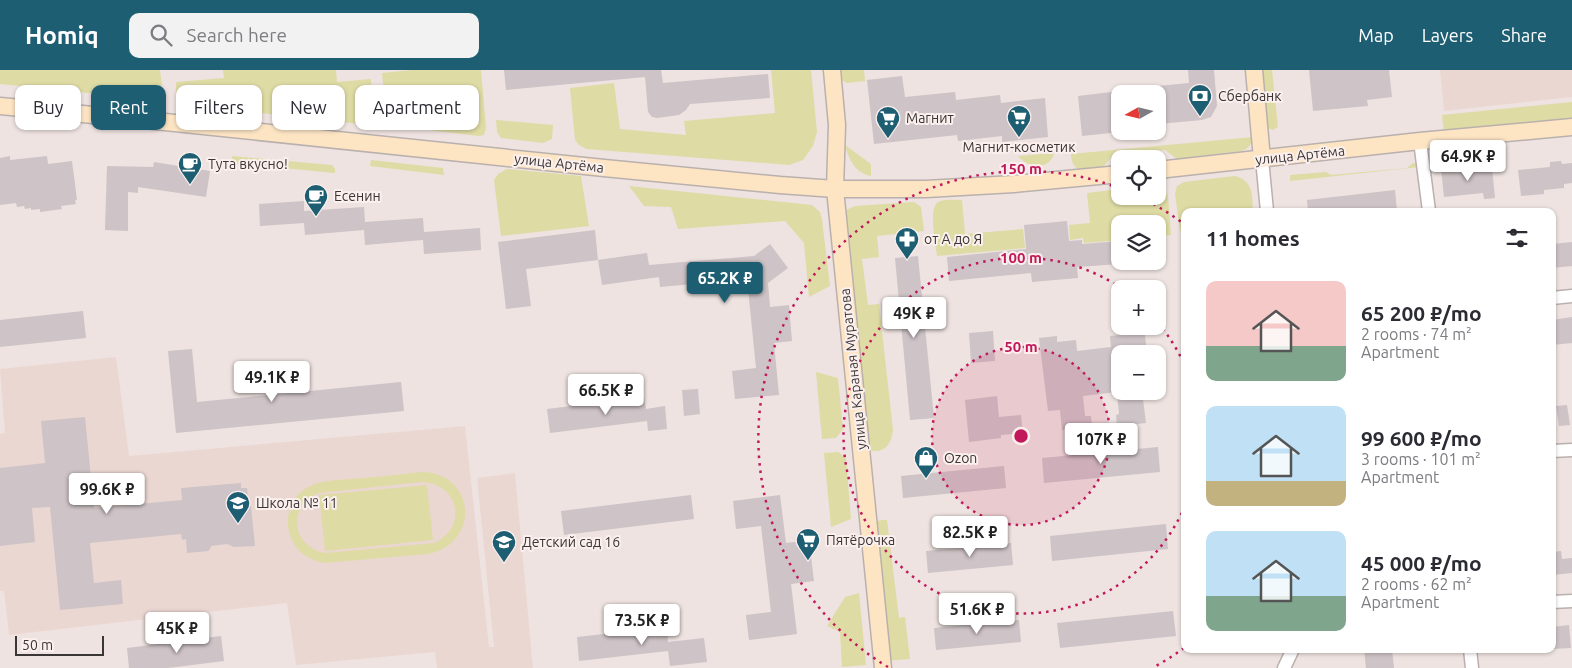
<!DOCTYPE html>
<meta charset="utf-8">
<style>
body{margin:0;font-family:Ubuntu,sans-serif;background:#f2f2f3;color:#2b2b33;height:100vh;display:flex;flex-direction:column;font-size:19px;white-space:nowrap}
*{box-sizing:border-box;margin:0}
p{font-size:16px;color:#7c7c81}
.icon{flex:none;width:28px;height:28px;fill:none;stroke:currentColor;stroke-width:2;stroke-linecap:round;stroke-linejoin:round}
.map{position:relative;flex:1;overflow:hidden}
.side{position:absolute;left:1181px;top:138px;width:375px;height:445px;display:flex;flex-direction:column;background:#fff;border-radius:10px;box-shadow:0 1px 4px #0004}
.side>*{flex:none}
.hud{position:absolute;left:15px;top:15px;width:475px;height:45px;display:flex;gap:10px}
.needle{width:32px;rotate:262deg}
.tools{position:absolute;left:1111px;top:15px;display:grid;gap:10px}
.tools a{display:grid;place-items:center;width:55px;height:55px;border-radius:10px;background:#fff;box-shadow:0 1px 4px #0004;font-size:25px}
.scale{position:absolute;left:15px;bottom:12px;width:89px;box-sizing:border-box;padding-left:5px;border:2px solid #3a3635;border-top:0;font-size:14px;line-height:18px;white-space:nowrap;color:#3a3635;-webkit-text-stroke:4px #fbf0ed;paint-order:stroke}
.price{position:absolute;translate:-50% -42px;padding:0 11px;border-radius:5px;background:#fff;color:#222;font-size:16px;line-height:32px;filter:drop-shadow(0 1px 2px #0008)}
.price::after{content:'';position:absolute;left:50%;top:30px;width:15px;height:11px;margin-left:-8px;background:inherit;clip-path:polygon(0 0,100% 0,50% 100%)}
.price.on{background:#1d5e73;color:#fff}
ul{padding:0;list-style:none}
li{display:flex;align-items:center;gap:15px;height:125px;padding:0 25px}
li span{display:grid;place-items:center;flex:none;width:140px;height:100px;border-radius:10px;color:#555}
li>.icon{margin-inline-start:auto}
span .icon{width:60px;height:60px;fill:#fffc;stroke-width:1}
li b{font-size:21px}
h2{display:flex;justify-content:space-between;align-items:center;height:60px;padding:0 25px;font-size:21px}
.pill{padding:0 18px;border-radius:10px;background:#fff;box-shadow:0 1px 4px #0004;font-size:18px;line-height:45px}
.pill.on{background:#1d5e73;color:#fff}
header{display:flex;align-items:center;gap:30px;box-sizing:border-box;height:70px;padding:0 25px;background:#1d5e73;color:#fff}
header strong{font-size:24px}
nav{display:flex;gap:28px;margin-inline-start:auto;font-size:18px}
.search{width:350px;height:45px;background:#f2f2f3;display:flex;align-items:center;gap:12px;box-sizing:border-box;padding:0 18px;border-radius:10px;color:#7c7c81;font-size:19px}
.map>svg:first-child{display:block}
.built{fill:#ebd7d2}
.green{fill:#dedba4;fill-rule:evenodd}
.building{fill:#cec3c6}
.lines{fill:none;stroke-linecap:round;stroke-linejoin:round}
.street-casing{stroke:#bab0ad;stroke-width:15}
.secondary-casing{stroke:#bab0ad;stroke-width:19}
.street{stroke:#fff;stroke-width:12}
.secondary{stroke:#fde5c4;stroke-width:16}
.ring{fill:none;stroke:#c2185b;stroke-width:2.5;stroke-dasharray:2.5 5}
.labels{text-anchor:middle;stroke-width:4;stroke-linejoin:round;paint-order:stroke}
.poi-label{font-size:14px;fill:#3a3635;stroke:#fbf0ed;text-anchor:start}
.street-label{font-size:14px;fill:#3a3635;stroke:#fbf0ed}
.centre{fill:#c2185b;stroke:#fbf0ed;stroke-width:2.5}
.ring-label{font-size:15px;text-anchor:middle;font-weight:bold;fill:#c2185b;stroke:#fbf0ed;stroke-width:4;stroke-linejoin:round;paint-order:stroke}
</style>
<header>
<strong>Homiq</strong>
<div class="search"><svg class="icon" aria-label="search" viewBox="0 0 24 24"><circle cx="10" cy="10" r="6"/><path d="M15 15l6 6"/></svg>Search here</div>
<nav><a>Map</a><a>Layers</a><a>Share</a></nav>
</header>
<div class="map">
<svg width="1572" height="598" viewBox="0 0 1572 598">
<rect width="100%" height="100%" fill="#eee3e0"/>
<g class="built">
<polygon points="1440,0 1572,0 1572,27 1444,41"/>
<polygon points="116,287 129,386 465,356 489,577 494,577 477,408 515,403 533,598 437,598 435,582 296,595 287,533 9,565 4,521 0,521 0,364 5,363 0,299"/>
</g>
<g class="green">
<polygon points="0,0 160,0 163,24 157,30 0,14"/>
<polygon points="223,0 336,0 337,12 371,9 373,52 368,55 181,34 176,21 176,12 224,8"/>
<polygon points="412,0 481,0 486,58 484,65 479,66 395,56 389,53 386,45 382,3"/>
<polygon points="771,0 811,0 817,62 813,76 803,90 789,95 586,79 579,75 575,70 570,18 614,13 620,59 686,65 684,51 775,43"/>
<polygon points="839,0 864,0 865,11 847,13 837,7"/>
<polygon points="1261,0 1272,0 1278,57 1273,60 1268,58 1266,55"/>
<polygon points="1572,32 1572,51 1444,63 1442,45"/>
<polygon points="496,50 553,55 552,69 543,73 501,68 497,62"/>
<path d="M1253 67C1252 74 1249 78 1242 81L1177 89 1165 80 1113 85 1103 97 1078 99C1073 96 1071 90 1071 84Z"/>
<path d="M845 75 871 94V106C855 103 849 90 845 75Z"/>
<path d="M1054 83C1050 101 1027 98 1018 86Z"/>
<polygon points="232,86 332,95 335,99 335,103 232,93"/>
<polygon points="371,90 443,98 444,105 370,96"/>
<polygon points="1413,93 1417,94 1419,97 1290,111 1290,105 1326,102 1331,105 1407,98"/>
<polygon points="507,99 581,106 589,156 501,166 494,110 498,104"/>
<path d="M1235 106C1254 111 1252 126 1253 141H1185V161H1180L1175 124 1177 116 1184 112Z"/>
<polygon points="629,116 812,135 820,142 822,150 830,216 809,227 804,173 785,151 678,159 671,137 644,136"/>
<polygon points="1158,116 1164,120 1168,126 1171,165 1158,166 1158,154 1120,154 1120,170 1084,173 1083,168 1070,170 1069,155 1090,153 1087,123 1120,119 1120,126 1158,126"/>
<path d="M962 130 965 164 1023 159 1025 178 937 186C936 176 928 138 938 132 944 129 955 130 962 130Z"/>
<path d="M914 132 921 137 924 161 877 166 879 187 862 189 868 235 879 234 893 360C891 376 884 384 868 380L843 144 848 139 855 136Z"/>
<polygon points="816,302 838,308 843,359 836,368 822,369"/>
<polygon points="838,382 846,388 851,449 831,457 824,383"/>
<path d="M421 402C475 402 482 473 428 484L324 493C308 490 295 481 290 465 284 446 291 425 310 416 322 410 338 410 351 409 374 407 397 405 421 402ZM421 412C459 413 469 457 434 473L325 483C291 476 287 436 319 423Z"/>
<polygon points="427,415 433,470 325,481 319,425"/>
<polygon points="883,450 887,450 899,548 905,547 910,589 884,591 869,452"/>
<polygon points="859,523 866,595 842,597 840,562 827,556 845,527"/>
</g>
<g class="building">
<polygon points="504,0 661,0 663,13 768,4 770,28 690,34 686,40 679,45 657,48 652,47 648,42 645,7 506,20"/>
<polygon points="1188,0 1214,0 1217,36 1211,47 1202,50 1158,54 1158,16 1189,13"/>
<polygon points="1309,0 1389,0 1392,27 1367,30 1368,36 1313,41"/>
<polygon points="902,6 905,27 955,22 956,30 1000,25 1001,33 1045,28 1048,67 1002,72 1002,66 958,71 957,65 874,74 867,10"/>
<polygon points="1120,21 1120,62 1082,66 1078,26"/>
<polygon points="10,86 10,90 47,86 48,94 72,91 77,130 75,130 76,134 61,136 62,139 40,142 40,139 31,140 31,138 25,139 24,136 17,137 16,133 0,135 0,88"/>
<polygon points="1561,91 1562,94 1572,93 1572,113 1564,114 1564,118 1544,120 1544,124 1521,126 1518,100 1550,97 1550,92"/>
<polygon points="154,92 210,101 206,127 138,117 138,123 128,122 128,161 105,160 107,96 153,97"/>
<polygon points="1471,96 1472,99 1492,97 1495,128 1484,129 1483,123 1444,127 1441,99"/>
<polygon points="1395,120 1397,141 1308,141 1307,130"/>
<polygon points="304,131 304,141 364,137 365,152 423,148 424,162 480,158 481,180 424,184 423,170 365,175 364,160 305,165 304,153 260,156 259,134"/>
<polygon points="1067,151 1069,171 1082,170 1082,174 1120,171 1120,194 1077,197 1078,208 1032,212 1031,203 949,211 947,187 1026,179 1024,155"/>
<polygon points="595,160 598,190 526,199 531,236 506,239 498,172"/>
<polygon points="1572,172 1572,196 1552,198 1552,174"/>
<polygon points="770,174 788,198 768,213 770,237 789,235 792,271 774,273 779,325 735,329 732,301 756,298 747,209 660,217 659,207 602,215 598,190 647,183 649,195 754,186"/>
<polygon points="918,186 934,348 910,350 895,188"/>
<polygon points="83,241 86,268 0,277 0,250"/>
<polygon points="1572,247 1572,273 1552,275 1552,250"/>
<polygon points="1129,256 1144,256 1147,284 1120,284 1120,321 1142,321 1146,353 1117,356 1116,345 1119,344 1117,322 1083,326 1085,346 1091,346 1092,357 1062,360 1060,340 1048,341 1039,268 1057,266 1057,272 1076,270 1077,281 1111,277 1110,266 1130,264"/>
<polygon points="993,261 995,291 971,293 969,263"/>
<polygon points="192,279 197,332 401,312 404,341 176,363 168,281"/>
<polygon points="698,319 700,344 684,346 682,320"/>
<polygon points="997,326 999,347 1021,345 1023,363 1001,365 1001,368 969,372 965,330"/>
<polygon points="644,327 646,339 665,336 667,359 648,361 647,351 550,363 547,339"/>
<polygon points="1567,335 1570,355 1559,356 1556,336"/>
<polygon points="85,347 94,438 182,430 181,418 241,413 241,418 247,418 249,436 251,436 255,476 234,477 227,474 211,476 210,479 208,481 187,483 186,469 182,470 181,464 90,473 94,513 121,510 123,534 60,540 50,437 32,438 35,472 0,476 0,398 45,393 41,351"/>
<polygon points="1158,377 1160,402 1044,413 1042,388"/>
<polygon points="1004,396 1006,418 903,428 901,406"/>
<polygon points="691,425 694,449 564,465 561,441"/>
<polygon points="780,425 786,473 809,470 814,511 791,514 797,564 749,570 746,545 771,542 761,456 736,459 733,431"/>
<polygon points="1166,454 1168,479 1052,491 1050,466"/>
<polygon points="1011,473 1013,495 928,503 926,481"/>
<polygon points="1561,481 1562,489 1572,488 1572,503 1552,505 1552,482"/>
<polygon points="1173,541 1176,566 1060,578 1057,553"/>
<polygon points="1019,550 1021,572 936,580 934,558"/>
<polygon points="1569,555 1571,578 1552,579 1552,557"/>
<polygon points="667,557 668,572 704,568 707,592 670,596 668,581 579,591 577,567"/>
<polygon points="221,566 224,591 168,598 129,598 127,578"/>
<polygon points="1364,579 1392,579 1394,598 1366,598"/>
</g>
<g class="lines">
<g class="street-casing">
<g id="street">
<polyline points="1420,71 1429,141"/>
<polyline points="1262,89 1267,141"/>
<polyline points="1552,228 1572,226"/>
<polyline points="1552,381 1572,380"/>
<polyline points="1552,532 1572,531"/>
<polyline points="1470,579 1472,598"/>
<polyline points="1284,598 1293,579"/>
</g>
</g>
<g class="secondary-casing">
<g id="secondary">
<polyline points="832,0 837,55 835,119 883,598"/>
<polyline points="1254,0 1262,89"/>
<polyline points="0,36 165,52 604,98 780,115 835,119 926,119 1014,114 1120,104"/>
<polyline points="1158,100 1420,71 1572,57"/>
</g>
</g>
<use href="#street" class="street"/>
<use href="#secondary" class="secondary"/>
</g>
<circle cx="1021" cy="366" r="89" fill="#c2185b" fill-opacity=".12"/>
<g class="ring">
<circle cx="1021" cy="366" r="89"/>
<path d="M1185 436A178 178 0 1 1 1121 218M1158 253A178 178 0 0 1 1185 296"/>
<path d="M1184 578A267 267 0 0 1 1154 597M888 597A267 267 0 0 1 1119 118M1140 127A267 267 0 0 1 1184 154"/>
</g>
<defs>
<g id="bank-pin" transform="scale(1.25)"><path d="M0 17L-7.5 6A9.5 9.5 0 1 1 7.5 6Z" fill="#1d5e73" stroke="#fbf0ed"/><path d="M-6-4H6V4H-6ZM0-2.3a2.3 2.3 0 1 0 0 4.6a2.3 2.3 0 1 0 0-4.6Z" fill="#fff"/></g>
<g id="supermarket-pin" transform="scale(1.25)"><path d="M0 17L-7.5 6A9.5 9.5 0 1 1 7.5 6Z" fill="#1d5e73" stroke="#fbf0ed"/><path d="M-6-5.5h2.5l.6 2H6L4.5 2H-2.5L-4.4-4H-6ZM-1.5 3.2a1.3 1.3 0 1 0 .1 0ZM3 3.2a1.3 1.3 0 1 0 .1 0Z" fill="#fff"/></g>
<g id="cafe-pin" transform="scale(1.25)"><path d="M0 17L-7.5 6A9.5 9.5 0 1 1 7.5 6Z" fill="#1d5e73" stroke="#fbf0ed"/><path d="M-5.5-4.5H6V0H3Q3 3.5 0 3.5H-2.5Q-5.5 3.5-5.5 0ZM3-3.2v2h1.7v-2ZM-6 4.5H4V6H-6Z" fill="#fff"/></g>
<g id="pharmacy-pin" transform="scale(1.25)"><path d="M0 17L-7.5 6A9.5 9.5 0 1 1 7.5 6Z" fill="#1d5e73" stroke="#fbf0ed"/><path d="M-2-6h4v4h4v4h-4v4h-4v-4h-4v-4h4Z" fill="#fff"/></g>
<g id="shop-pin" transform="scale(1.25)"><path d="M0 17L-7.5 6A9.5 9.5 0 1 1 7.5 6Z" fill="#1d5e73" stroke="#fbf0ed"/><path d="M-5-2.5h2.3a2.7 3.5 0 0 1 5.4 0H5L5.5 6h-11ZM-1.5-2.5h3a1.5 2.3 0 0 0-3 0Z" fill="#fff"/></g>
<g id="school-pin" transform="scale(1.25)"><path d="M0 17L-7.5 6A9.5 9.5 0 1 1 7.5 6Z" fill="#1d5e73" stroke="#fbf0ed"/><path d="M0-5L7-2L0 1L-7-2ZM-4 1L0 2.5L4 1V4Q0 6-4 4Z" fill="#fff"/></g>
</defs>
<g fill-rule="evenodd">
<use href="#bank-pin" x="1200" y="26"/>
<use href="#supermarket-pin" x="1019" y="47"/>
<use href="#supermarket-pin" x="888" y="48"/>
<use href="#cafe-pin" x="190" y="94"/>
<use href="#cafe-pin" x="316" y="126"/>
<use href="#pharmacy-pin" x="907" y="169"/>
<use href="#shop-pin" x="926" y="388"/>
<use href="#school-pin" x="238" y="433"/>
<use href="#supermarket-pin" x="808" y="470"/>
<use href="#school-pin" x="504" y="472"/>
</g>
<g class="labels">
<g class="poi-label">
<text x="1218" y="31">Сбербанк</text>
<text x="906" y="53">Магнит</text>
<text x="1019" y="82" text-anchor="middle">Магнит-косметик</text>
<text x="208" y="99">Тута вкусно!</text>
<text x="334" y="131">Есенин</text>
<text x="924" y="174">от А до Я</text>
<text x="944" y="393">Ozon</text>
<text x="256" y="438">Школа № 11</text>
<text x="826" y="475">Пятёрочка</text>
<text x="522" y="477">Детский сад 16</text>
</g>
<g class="street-label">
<text transform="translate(1300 85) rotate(-6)" y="5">улица Артёма</text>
<text transform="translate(559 93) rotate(6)" y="5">улица Артёма</text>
<text transform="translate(853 299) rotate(-96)" y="5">улица Караная Муратова</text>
</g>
</g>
<circle cx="1021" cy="366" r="8" class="centre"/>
<g class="ring-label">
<text x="1021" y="104">150 m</text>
<text x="1021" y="193">100 m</text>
<text x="1021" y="282">50 m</text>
</g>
</svg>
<div class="tools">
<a><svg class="needle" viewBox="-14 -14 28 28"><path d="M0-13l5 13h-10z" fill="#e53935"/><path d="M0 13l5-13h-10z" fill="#7c7c81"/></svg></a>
<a><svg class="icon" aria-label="locate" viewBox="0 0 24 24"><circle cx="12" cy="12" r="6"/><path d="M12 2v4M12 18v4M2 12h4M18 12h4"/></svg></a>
<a><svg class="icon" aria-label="layers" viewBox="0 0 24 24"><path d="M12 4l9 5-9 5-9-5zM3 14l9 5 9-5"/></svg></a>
<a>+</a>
<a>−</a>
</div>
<div class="scale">50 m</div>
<b class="price" style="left:1468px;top:112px">64.9K ₽</b>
<b class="price on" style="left:725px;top:234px">65.2K ₽</b>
<b class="price" style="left:914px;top:269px">49K ₽</b>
<b class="price" style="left:272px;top:333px">49.1K ₽</b>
<b class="price" style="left:606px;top:346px">66.5K ₽</b>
<b class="price" style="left:1101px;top:395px">107K ₽</b>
<b class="price" style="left:107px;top:445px">99.6K ₽</b>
<b class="price" style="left:970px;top:488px">82.5K ₽</b>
<b class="price" style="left:977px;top:565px">51.6K ₽</b>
<b class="price" style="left:642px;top:576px">73.5K ₽</b>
<b class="price" style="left:177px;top:584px">45K ₽</b>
<div class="hud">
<a class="pill">Buy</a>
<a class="pill on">Rent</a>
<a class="pill">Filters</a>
<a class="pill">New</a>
<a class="pill">Apartment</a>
</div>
<section class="side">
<h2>11 homes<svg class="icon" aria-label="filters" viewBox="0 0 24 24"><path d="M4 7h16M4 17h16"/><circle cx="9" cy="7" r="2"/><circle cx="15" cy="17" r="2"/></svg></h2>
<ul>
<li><span style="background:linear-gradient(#f6c9c9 65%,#7fa58c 0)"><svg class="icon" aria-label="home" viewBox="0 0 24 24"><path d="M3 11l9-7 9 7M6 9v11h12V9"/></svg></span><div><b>65 200 ₽/mo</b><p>2 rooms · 74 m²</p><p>Apartment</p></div></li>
<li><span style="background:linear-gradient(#bfe0f5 75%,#c2b280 0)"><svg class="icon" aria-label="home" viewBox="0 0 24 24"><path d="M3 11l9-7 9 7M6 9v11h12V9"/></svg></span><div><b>99 600 ₽/mo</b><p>3 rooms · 101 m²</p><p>Apartment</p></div></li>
<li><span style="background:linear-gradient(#bfe0f5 65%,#7fa58c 0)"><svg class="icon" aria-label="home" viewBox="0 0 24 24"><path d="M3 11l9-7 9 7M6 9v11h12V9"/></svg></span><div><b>45 000 ₽/mo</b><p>2 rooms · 62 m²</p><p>Apartment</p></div></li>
</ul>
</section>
</div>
